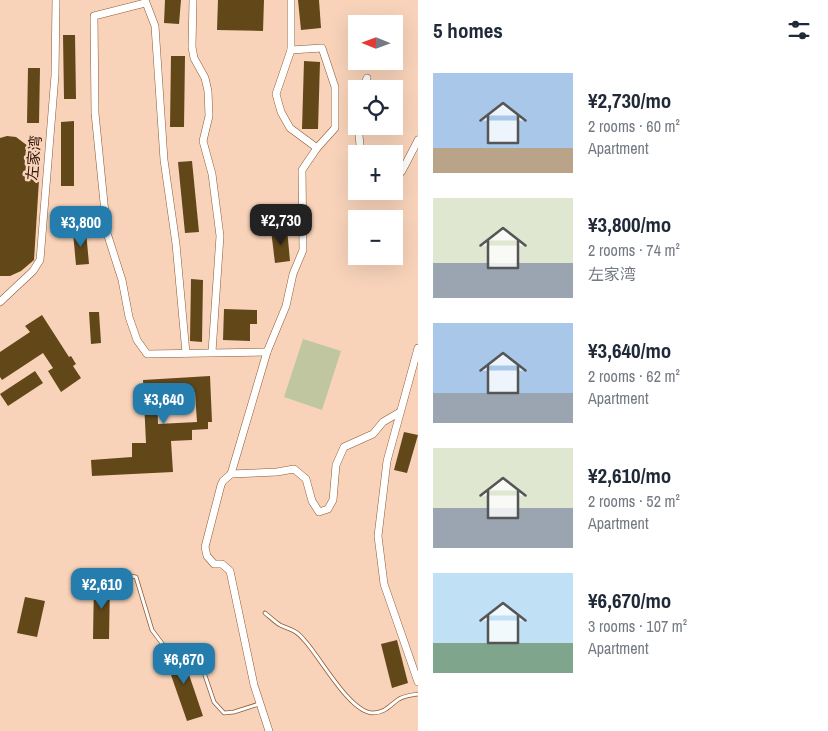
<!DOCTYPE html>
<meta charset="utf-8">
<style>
body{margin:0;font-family:"Archivo Narrow","Noto Sans SC",sans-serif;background:#f6f6f7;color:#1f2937;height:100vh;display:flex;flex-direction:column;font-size:19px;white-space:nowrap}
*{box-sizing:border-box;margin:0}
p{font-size:16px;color:#747a83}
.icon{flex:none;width:28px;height:28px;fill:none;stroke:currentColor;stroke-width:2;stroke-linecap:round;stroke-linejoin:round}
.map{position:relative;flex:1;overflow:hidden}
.drawer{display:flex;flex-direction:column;background:#fff;width:410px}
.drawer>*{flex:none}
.needle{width:32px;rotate:271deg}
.tools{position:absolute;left:348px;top:15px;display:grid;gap:10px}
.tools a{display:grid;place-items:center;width:55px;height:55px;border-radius:0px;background:#fff;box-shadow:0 5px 20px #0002;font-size:25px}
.price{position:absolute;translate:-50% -42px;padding:0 11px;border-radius:10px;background:#247dac;color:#fff;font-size:16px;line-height:32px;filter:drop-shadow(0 1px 2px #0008)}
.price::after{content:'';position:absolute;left:50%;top:30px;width:15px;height:11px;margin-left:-8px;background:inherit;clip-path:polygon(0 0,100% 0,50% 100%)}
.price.on{background:#222;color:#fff}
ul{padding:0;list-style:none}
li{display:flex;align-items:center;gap:15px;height:125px;padding:0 15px}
li span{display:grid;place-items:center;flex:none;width:140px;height:100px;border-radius:0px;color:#555}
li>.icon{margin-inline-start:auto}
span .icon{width:60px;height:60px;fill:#fffc;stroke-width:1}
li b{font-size:21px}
h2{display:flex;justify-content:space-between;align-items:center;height:60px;padding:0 15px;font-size:21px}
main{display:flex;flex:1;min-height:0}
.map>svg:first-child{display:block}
.green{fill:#c0c7a0}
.building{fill:#624719;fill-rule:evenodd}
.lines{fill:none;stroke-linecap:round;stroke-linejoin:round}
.service-casing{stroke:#8e5930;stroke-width:4.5}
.minor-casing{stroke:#8e5930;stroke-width:8}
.service{stroke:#fff;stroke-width:3}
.minor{stroke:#fff;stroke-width:7}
.labels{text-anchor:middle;stroke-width:5;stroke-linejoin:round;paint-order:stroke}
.street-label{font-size:15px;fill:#2d1706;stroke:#f8d3ba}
</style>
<main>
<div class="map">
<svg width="418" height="731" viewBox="0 0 418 731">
<rect width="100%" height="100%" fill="#f8d3ba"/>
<polygon class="green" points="303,339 341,351 322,410 284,397"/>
<g class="building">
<polygon points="165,0 181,0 179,24 164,23"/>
<polygon points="218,0 264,0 263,31 217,30"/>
<polygon points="298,0 319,0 321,28 301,30"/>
<polygon points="63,35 75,35 76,99 64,99"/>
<polygon points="171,56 185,56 184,127 170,127"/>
<polygon points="304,61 320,62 318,129 302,129"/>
<polygon points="28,68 40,68 39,123 27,123"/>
<polygon points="74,121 74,186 61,186 61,122"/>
<polygon points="7,136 16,137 28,146 41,148 34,260 21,271 10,276 0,276 0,138"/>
<polygon points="192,161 199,232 185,233 178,162"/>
<polygon points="287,229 290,261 275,263 271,230"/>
<polygon points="86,231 89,264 76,265 73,232"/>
<polygon points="191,279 203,280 202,342 190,341"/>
<polygon points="224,309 257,310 257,324 250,324 250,341 223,340"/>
<polygon points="89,312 99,312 101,343 91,344"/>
<polygon points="42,315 69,357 71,356 76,364 73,366 81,378 61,392 48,371 53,368 43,353 2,380 0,377 0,352 30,332 25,326"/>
<polygon points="35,371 43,383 8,406 0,394"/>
<path d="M210 376 212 422H208V429L192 430V440L171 441 173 472 92 476 91 460 132 457V443H146L143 380ZM195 392 197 422 158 424 157 394Z"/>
<polygon points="404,432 418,435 407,473 394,470"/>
<polygon points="94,582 110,582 109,639 93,639"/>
<polygon points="25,597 45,601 37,637 17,633"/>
<polygon points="397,640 408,683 392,688 381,644"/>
<polygon points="177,651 181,651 203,716 187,721 164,655"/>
</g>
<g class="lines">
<g class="service-casing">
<g id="service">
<polyline points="91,575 120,574 136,577 152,630 164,646 196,649 214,702 224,713 234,712 259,704"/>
<path d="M265 613C270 617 275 622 280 625 293 631 295 629 305 641 320 657 350 713 373 713 385 713 390 705 399 699 404 696 412 695 418 694"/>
</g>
</g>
<g class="minor-casing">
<g id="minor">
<polyline points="145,0 155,26 164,160 176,244 186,353"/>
<polyline points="193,0 192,47 194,58 205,78 208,91 209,116 203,141 212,174 220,236 212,352"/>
<polyline points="291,0 291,50 276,94 281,112 290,128 317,148"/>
<polyline points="145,3 94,16 95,113 107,233 122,280 129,317 137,340 147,354 267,352"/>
<polyline points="363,89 367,78"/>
<polyline points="356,106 356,119"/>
<polyline points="358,126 361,154"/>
<polyline points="394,180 402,171 418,140"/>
<polyline points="0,302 33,271 40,260 55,75 56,0"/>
<polyline points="418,348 387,461 378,536 384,584 418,682"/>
<polyline points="231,474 267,352 286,306 293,274 303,250 302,170 317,148 335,128 335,87 322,48 291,50"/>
<polyline points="269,731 254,685 230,571 222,564 214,564 207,556 205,547 221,485 223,481 231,474 277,472 294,469 306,479 312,501 319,512 328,509 333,500 336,465 344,447 373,434 383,422 400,412"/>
</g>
</g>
<use href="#service" class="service"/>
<use href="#minor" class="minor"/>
</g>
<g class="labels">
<g class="street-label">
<text transform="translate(34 158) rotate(-85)" y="5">左家湾</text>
</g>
</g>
</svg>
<div class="tools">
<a><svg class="needle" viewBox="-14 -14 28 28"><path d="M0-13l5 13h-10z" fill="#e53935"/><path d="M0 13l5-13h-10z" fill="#747a83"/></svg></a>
<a><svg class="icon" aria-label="locate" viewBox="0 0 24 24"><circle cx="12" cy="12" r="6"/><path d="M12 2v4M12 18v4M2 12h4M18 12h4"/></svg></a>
<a>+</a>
<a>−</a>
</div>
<b class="price on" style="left:281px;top:246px">¥2,730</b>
<b class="price" style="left:81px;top:248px">¥3,800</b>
<b class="price" style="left:164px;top:425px">¥3,640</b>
<b class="price" style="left:102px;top:610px">¥2,610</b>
<b class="price" style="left:184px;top:685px">¥6,670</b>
</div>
<section class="drawer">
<h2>5 homes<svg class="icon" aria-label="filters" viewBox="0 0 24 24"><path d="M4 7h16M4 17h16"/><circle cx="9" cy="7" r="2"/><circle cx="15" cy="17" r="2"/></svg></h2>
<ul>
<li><span style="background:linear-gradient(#a9c7e8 75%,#b9a48a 0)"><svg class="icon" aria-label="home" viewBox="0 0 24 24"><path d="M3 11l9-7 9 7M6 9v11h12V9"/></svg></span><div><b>¥2,730/mo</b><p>2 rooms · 60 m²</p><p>Apartment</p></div></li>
<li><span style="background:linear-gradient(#dfe7d0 65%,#9aa5b1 0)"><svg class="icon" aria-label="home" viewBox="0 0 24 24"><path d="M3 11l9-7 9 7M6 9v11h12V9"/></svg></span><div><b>¥3,800/mo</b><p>2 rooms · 74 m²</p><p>左家湾</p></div></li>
<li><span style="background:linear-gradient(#a9c7e8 70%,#9aa5b1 0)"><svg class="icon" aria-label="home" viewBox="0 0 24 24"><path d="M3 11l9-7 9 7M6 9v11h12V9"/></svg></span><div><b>¥3,640/mo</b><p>2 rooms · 62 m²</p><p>Apartment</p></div></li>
<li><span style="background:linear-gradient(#dfe7d0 60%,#9aa5b1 0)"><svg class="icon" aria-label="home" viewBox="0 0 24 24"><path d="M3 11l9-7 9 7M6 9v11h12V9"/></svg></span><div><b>¥2,610/mo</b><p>2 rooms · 52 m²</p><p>Apartment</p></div></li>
<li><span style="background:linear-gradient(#bfe0f5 70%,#7fa58c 0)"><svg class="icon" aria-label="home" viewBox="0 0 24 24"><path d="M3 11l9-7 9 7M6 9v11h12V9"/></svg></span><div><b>¥6,670/mo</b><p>3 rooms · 107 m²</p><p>Apartment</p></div></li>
</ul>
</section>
</main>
